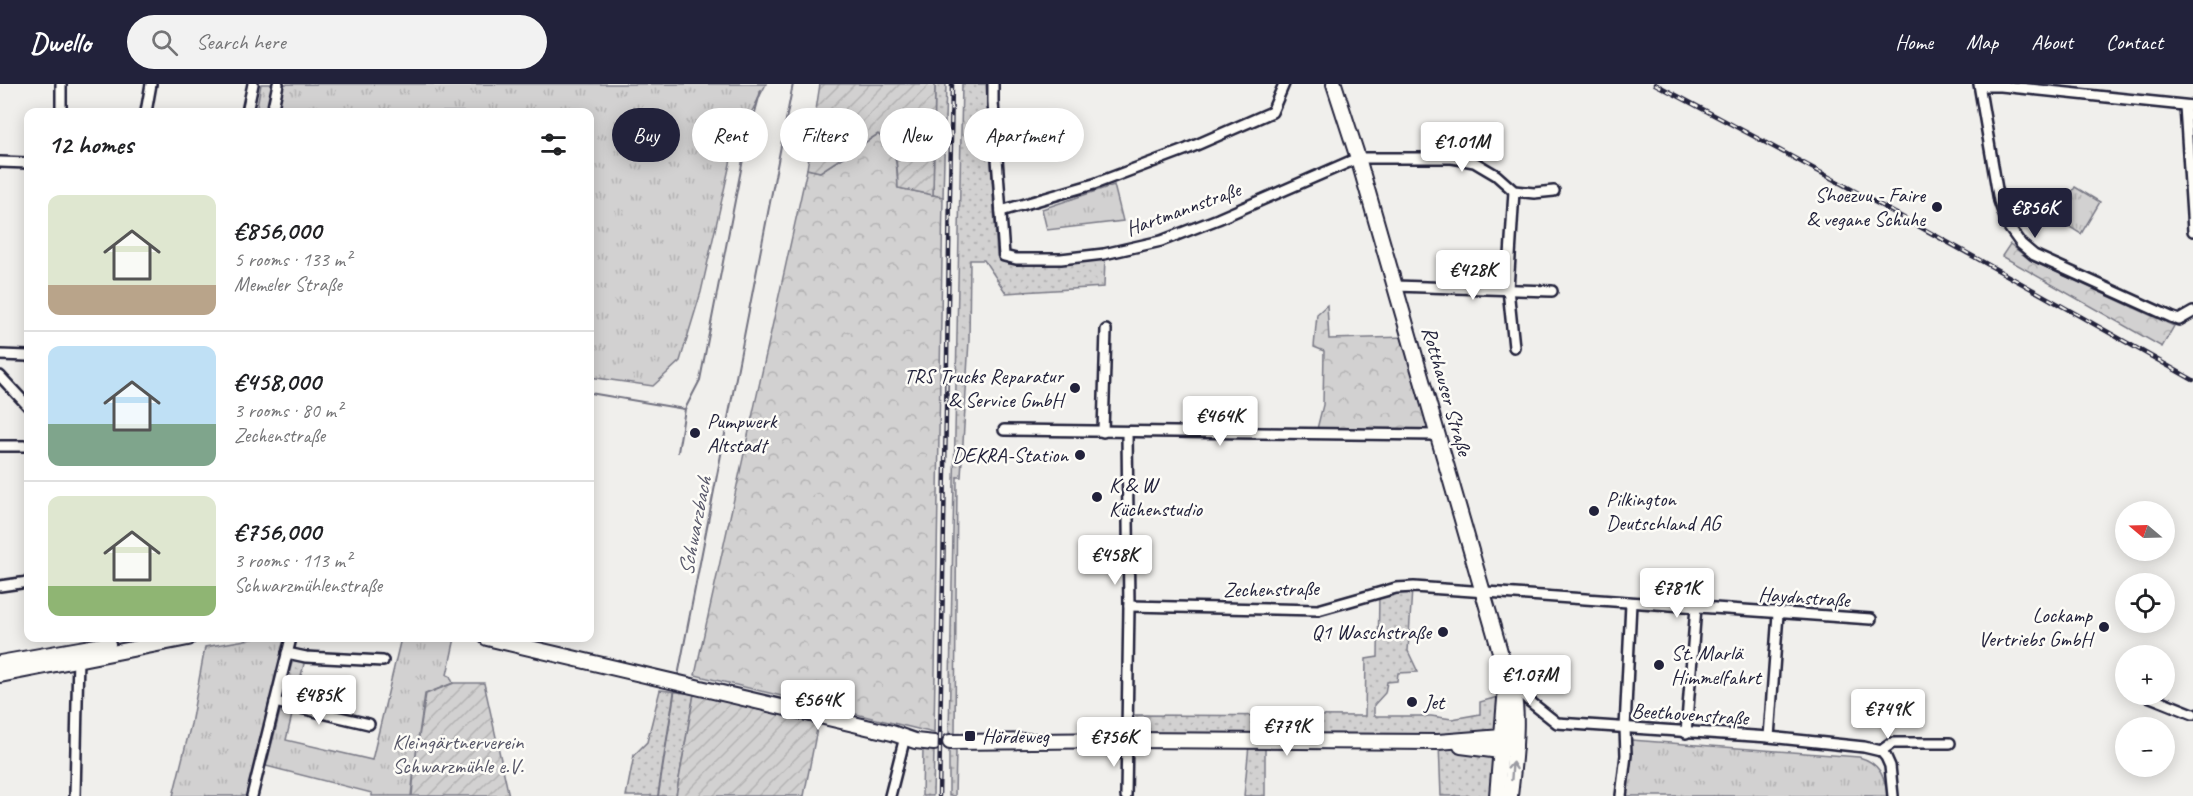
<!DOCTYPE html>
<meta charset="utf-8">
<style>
body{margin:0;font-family:Caveat,sans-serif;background:#f2f2f2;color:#202124;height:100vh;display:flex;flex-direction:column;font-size:22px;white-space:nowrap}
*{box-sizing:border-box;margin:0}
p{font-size:20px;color:#757577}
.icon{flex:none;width:33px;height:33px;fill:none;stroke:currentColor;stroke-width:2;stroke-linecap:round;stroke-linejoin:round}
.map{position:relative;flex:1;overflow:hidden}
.drawer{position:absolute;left:24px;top:24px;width:570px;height:534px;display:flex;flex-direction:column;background:#fff;border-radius:12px;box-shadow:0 3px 15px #0003}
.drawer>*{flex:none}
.banner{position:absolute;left:612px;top:24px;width:570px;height:54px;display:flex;gap:12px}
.needle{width:39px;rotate:289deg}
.buttons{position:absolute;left:2115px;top:417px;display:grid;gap:12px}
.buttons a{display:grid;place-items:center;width:60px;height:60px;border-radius:50%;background:#fff;box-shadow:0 3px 15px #0003;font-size:30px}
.price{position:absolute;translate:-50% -51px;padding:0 14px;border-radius:6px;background:#fff;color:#222;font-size:20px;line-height:39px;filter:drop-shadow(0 2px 3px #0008)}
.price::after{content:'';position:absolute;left:50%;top:36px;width:18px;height:14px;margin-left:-9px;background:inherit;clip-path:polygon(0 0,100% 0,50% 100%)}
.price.active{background:#22223b;color:#fff}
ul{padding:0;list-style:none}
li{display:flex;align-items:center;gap:18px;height:150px;padding:0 24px}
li+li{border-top:2px solid #e0e0e0}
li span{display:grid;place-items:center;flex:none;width:168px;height:120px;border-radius:12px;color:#555}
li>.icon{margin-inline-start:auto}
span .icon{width:72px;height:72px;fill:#fffc;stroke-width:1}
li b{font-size:26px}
h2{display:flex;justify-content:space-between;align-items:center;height:72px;padding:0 24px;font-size:26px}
.chip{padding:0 21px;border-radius:27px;background:#fff;box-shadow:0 3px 15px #0003;font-size:21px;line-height:54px}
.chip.active{background:#22223b;color:#fff}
header{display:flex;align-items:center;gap:36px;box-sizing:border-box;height:84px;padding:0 30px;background:#22223b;color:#fff}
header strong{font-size:28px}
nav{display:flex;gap:33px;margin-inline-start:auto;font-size:21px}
.search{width:420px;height:54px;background:#f2f2f2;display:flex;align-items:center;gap:15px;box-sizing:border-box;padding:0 21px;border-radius:33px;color:#757577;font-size:22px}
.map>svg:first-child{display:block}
.grass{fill:url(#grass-dots);stroke:#7a7a86;stroke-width:1.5}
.forest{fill:url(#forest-crowns);stroke:#7a7a86;stroke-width:1.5}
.park{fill:url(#park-tufts);stroke:#7a7a86;stroke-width:1.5}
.garden{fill:url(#garden-furrows);stroke:#7a7a86;stroke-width:1.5}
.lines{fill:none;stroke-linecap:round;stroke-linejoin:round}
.stream{stroke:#737381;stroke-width:2}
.street-casing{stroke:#22223b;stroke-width:14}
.secondary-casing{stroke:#22223b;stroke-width:18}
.street{stroke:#fdfcf7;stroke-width:9}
.secondary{stroke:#fdfcf7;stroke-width:14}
.rail-casing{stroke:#22223b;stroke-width:4.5}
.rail{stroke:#fdfcf7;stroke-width:2;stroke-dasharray:7;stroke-linecap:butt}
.oneway{stroke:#9a9aa2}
.poi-dot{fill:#22223b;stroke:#fdfcf7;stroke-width:2}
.labels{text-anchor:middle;stroke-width:5;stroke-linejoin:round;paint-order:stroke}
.poi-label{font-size:21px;fill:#22223b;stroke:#fdfcf7;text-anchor:start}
.street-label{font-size:21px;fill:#22223b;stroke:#fdfcf7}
.park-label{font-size:21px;fill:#575768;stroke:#fdfcf7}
.water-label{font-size:22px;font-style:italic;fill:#58586a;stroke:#fdfcf7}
</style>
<header>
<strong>Dwello</strong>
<div class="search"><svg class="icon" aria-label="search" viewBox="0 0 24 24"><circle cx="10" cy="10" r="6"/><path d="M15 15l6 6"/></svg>Search here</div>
<nav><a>Home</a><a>Map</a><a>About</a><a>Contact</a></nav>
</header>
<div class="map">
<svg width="2193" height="712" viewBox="0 0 2193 712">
<defs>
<pattern id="grass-dots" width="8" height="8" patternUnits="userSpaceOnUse" patternTransform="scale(1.5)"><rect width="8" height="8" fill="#d2d1d1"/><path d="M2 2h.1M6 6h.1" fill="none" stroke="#b4b3b4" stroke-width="1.8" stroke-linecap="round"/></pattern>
<pattern id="forest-crowns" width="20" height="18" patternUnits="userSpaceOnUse" patternTransform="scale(1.5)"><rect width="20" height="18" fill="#d2d1d1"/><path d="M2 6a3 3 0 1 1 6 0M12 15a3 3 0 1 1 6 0" fill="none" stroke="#b4b3b4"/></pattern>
<pattern id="park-tufts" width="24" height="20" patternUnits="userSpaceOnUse" patternTransform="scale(1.5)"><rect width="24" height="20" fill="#d2d1d1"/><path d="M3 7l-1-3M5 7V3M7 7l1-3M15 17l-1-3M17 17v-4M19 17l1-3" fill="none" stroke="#b4b3b4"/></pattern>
<pattern id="garden-furrows" width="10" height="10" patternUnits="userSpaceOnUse" patternTransform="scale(1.5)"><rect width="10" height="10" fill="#d2d1d1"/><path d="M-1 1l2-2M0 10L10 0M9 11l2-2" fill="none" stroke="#b4b3b4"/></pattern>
</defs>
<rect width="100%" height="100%" fill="#f0efec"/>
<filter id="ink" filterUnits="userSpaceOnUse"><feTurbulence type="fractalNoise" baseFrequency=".0167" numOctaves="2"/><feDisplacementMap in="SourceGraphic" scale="12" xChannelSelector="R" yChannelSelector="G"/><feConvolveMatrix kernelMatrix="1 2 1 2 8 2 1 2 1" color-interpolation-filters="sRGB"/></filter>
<g filter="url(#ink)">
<g class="grass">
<polygon points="935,0 946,0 943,113 933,111"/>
<polygon points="962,0 986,0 997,172 1008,180 1105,172 1104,203 1006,209 984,176 970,176 969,256 961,393 957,393 955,649 949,649"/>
<polygon points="1412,505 1408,567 1418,588 1398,589 1397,597 1387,598 1385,609 1374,621 1374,632 1431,632 1452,635 1480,630 1480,618 1504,611 1501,652 1129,654 1129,631 1365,632 1366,575 1378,573 1379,511"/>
<polygon points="293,575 305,576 294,619 282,616"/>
<polygon points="660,606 694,610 676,712 626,712 634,671 647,658"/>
<polygon points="1439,660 1499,668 1496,712 1441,712"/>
<polygon points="1249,661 1265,662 1265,712 1244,712"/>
<polygon points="923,666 934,666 933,712 922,712"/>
<polygon points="949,666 956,667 955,712 949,712"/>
</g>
<g class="forest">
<path d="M878 50C899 69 896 76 898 104L943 113 934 649 695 591 807 85 820 88Z"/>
<polygon points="2010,160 2030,176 2174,242 2162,263 2002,172"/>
<polygon points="1327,221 1329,255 1407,253 1434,349 1316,349 1323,321 1324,267 1314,263 1317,230"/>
</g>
<g class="park">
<polygon points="261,0 766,0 734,62 701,208 680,277 653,302 590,293 590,28 256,28"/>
<polygon points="1114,101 1123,137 1047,146 1042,125"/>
<polygon points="2075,103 2100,118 2081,150 2057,135"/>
<polygon points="257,554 283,554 285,560 249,712 173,712 191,640 205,563"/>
<polygon points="401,554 455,554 447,591 450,592 453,599 425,610 415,677 411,712 372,712 372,709 266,682 281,624 283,624 282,629 292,631 286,656 372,676"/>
<path d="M1631 656 1859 673C1880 679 1884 692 1888 712H1627Z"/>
</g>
<g class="garden">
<path d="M820 0H935L933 111 898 104C897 77 899 69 878 50L820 88 807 85Z"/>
<polygon points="454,599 484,599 509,712 412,712 415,677 426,610"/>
<polygon points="694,610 818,640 804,712 676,712"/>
</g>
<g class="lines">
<g class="stream">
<polyline points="590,309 684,325"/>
<polyline points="678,368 685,325 700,296 745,65 761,6"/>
<polyline points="678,592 793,0"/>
<polyline points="658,712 675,604"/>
</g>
<g class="street-casing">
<g id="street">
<polyline points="61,0 61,28"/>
<polyline points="993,0 993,18 1004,172 1016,175 1061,175 1104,170 1161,157 1218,135 1358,74 1452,74 1474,78 1496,91 1514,107 1534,109 1554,107"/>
<polyline points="1979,0 1999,117 2008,142 2021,160 2034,171 2171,233 2179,236 2193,228"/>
<polyline points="1980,2 2001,2 2193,22"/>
<polyline points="2185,22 2193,147"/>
<polyline points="146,28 151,0"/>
<polyline points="247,28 253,0"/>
<polyline points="272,28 278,0"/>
<polyline points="0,78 28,79"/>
<polyline points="1001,127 1094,100 1187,65 1272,28 1284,0"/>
<polyline points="1395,202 1552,207"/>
<polyline points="1514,263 1508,205 1514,107"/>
<polyline points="0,271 28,272"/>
<polyline points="0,292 28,322"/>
<polyline points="1004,346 1437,351"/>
<polyline points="1103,348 1106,246"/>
<polyline points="0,362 28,362"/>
<polyline points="0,502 28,498"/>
<polyline points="1129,522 1318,526 1396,504 1414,503 1871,535"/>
<polyline points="287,569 306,573 383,577"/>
<polyline points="1512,599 1528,616 1557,639 1769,653 1864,663 1881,667 1886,673 1890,682 1893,712"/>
<polyline points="2148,612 2193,630"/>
<polyline points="275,618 369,640"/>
<polyline points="1686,649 1696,523"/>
<polyline points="1769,653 1778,530"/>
<polyline points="1881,667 1892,659 1950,659"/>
<polyline points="75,712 78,571"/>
<polyline points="252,712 291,554"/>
<polyline points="890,712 905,653"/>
<polyline points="1126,712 1129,522 1127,349"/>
<polyline points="1621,712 1626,671 1625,644 1631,519"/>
</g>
</g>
<g class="secondary-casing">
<g id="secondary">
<path d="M1334 0 1358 74 1507 592C1523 614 1513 684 1510 712"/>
<polyline points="487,554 892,649 915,657 934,659"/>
<polyline points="0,579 108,560"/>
<polyline points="0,591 188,554"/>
<polyline points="950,658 1127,656 1438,658 1502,653 1515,663"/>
<polyline points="1461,662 1500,667 1507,665"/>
<polyline points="1497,712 1506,603"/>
</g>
</g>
<use href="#street" class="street"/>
<use href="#secondary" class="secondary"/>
<g class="rail-casing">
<g id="rail">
<path d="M1655 0C1837 95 2015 195 2193 296"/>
<polyline points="939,712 952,0"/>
</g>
</g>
<use href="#rail" class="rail"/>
</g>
<defs><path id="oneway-shaft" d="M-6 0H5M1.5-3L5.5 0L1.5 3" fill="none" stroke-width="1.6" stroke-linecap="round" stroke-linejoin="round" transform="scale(1.5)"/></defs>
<use class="oneway" href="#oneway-shaft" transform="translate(1512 687) rotate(-86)"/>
</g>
<g class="poi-dot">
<circle cx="1937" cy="123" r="6"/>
<circle cx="1075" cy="304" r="6"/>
<circle cx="695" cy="349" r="6"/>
<circle cx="1080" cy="371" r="6"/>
<circle cx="1097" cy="413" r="6"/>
<circle cx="1594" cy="427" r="6"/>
<circle cx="2104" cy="543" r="6"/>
<circle cx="1443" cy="548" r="6"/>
<circle cx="1659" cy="581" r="6"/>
<circle cx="1412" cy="618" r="6"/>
<rect x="964" y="646" width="12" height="12" rx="3"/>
</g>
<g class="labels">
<g class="poi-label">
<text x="1925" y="118" text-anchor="end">Shoezuu - Faire<tspan x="1925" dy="24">&amp; vegane Schuhe</tspan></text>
<text x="1063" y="299" text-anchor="end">TRS Trucks Reparatur<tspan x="1063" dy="24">&amp; Service GmbH</tspan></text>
<text x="707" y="344">Pumpwerk<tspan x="707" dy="24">Altstadt</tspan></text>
<text x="1068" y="378" text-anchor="end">DEKRA-Station</text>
<text x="1109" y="408">K &amp; W<tspan x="1109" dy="24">Küchenstudio</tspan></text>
<text x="1606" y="422">Pilkington<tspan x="1606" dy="24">Deutschland AG</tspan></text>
<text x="2092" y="538" text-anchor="end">Lockamp<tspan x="2092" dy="24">Vertriebs GmbH</tspan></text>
<text x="1431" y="555" text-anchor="end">Q1 Waschstraße</text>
<text x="1671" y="576">St. Marlä<tspan x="1671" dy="24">Himmelfahrt</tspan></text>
<text x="1424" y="625">Jet</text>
<text x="982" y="659">Hördeweg</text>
</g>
<g class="street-label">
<text transform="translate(1183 125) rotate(-20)" y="7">Hartmannstraße</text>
<text transform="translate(1447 307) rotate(74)" y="7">Rotthauser Straße</text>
<text transform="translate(1271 505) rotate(-1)" y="7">Zechenstraße</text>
<text transform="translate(1804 513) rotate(4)" y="7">Haydnstraße</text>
<text transform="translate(1690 630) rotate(4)" y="7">Beethovenstraße</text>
</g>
<g class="park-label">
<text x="458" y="665">Kleingärtnerverein<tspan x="458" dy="24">Schwarzmühle e.V.</tspan></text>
</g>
<g class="water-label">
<text transform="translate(694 442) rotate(-79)" y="8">Schwarzbach</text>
</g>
</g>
</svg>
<div class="buttons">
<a><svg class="needle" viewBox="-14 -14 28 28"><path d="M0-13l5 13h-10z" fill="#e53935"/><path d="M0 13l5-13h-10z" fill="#757577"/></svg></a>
<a><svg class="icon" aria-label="locate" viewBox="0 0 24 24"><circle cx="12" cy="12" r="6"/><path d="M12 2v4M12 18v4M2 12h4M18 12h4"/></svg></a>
<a>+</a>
<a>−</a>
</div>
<b class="price" style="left:1462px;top:89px">€1.01M</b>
<b class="price active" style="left:2035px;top:155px">€856K</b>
<b class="price" style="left:1473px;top:217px">€428K</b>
<b class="price" style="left:1220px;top:363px">€464K</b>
<b class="price" style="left:1115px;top:502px">€458K</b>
<b class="price" style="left:1677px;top:535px">€781K</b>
<b class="price" style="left:1530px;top:622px">€1.07M</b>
<b class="price" style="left:319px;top:642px">€485K</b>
<b class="price" style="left:818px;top:647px">€564K</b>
<b class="price" style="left:1888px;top:656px">€749K</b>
<b class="price" style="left:1287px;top:673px">€779K</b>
<b class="price" style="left:1114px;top:684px">€756K</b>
<div class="banner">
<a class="chip active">Buy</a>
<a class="chip">Rent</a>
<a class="chip">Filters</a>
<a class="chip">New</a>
<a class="chip">Apartment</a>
</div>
<section class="drawer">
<h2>12 homes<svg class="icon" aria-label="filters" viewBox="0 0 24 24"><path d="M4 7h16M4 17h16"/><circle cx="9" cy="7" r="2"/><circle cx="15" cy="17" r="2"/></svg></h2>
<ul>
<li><span style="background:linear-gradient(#dfe7d0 75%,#b9a48a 0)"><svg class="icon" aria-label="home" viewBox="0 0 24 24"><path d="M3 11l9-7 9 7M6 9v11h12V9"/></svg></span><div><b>€856,000</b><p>5 rooms · 133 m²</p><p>Memeler Straße</p></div></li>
<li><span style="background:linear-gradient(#bfe0f5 65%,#7fa58c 0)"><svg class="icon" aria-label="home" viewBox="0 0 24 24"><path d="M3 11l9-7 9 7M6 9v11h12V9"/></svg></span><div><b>€458,000</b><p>3 rooms · 80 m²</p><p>Zechenstraße</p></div></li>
<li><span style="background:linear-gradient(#dfe7d0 75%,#8fb573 0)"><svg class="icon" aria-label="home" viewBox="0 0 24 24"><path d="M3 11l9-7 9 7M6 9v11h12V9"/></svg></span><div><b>€756,000</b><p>3 rooms · 113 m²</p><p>Schwarzmühlenstraße</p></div></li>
</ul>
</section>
</div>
